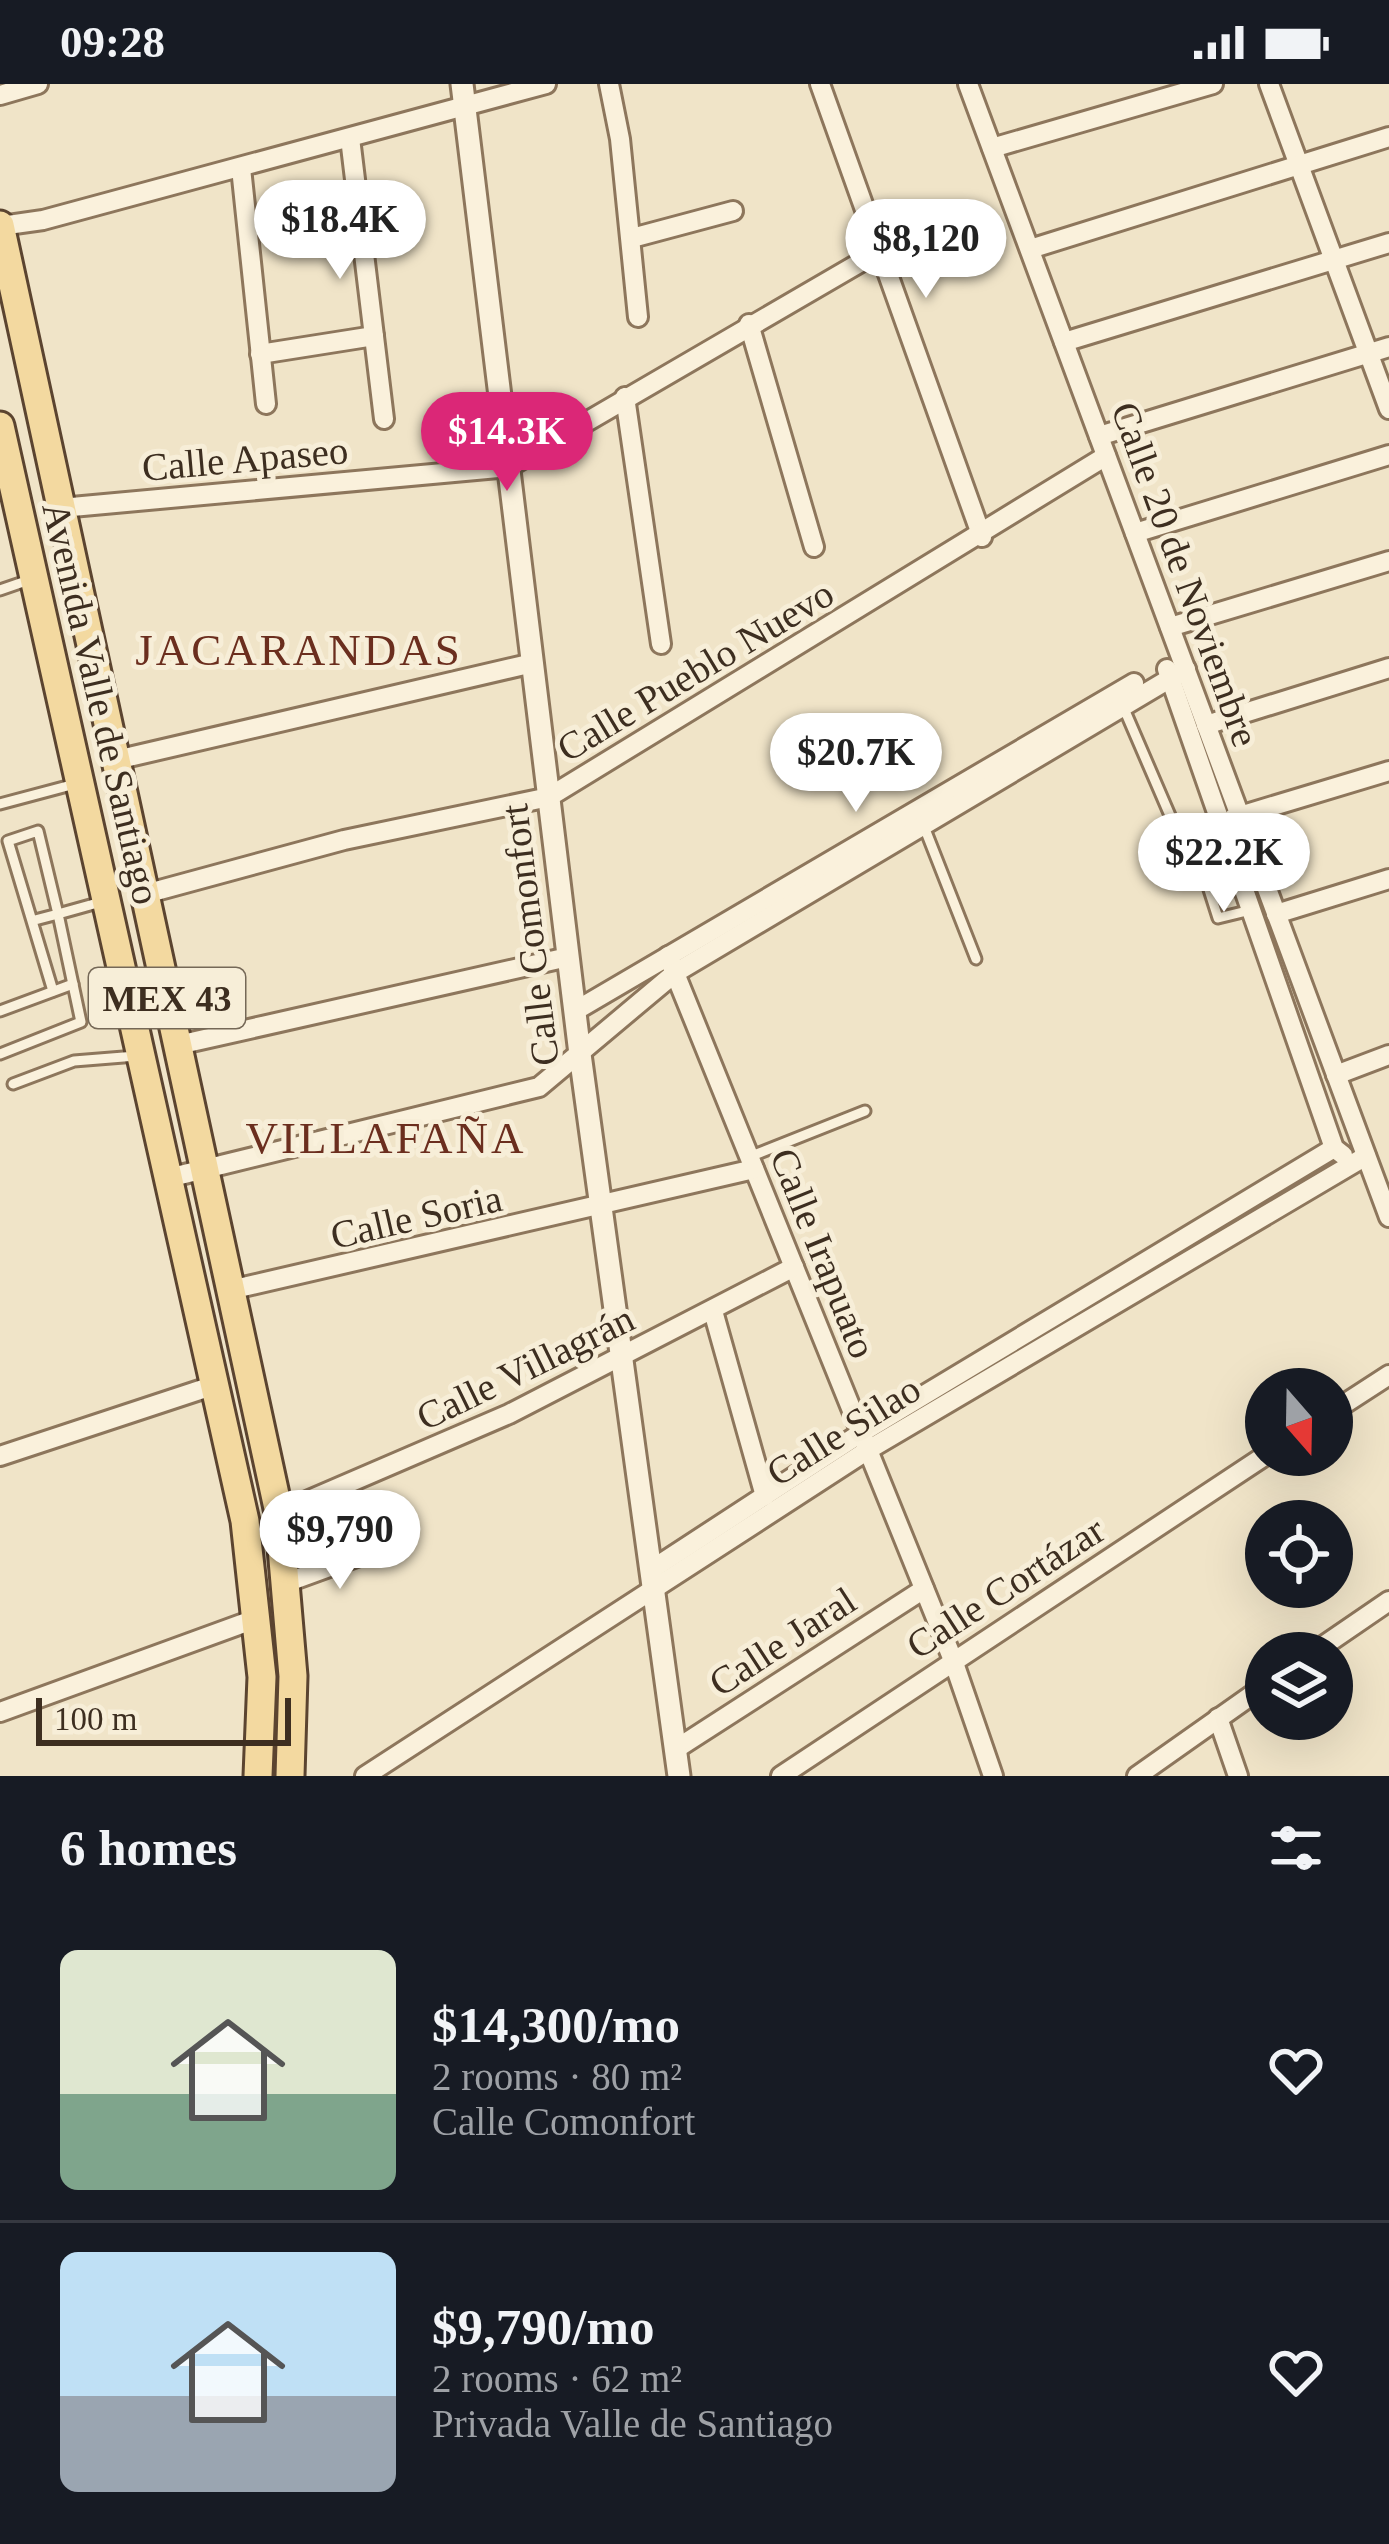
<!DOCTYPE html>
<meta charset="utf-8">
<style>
body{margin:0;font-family:Georgia,serif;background:#242831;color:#f1f3f6;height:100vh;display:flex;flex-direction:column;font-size:45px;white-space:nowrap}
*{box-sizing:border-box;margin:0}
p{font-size:39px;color:#9ea1a6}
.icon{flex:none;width:66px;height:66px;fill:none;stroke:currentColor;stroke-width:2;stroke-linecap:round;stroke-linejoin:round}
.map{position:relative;height:1692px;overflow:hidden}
.drawer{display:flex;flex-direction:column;background:#171b24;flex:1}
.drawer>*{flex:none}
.needle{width:78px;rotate:160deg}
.buttons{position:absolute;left:1245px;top:1284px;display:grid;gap:24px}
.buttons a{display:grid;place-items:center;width:108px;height:108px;border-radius:50%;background:#171b24;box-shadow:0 12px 48px #0002;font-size:60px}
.scale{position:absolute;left:36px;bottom:30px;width:255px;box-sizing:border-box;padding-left:12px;border:6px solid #3d2e20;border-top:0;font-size:33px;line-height:42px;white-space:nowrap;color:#3d2e20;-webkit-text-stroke:9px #f7eed8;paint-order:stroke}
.price{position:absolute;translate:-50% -102px;padding:0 27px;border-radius:42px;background:#fff;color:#222;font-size:39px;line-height:78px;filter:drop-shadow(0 3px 6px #0008)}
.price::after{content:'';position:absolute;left:50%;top:72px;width:36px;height:27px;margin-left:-18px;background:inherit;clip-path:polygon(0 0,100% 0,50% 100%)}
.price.selected{background:#db2777;color:#fff}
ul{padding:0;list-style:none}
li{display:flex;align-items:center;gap:36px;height:300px;padding:0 60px}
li+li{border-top:3px solid #363941}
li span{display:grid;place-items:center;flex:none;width:336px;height:240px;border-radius:18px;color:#555}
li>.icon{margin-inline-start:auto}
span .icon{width:144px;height:144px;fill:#fffc;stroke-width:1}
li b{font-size:51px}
h2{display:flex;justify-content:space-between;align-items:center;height:144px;padding:0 60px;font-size:51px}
.status{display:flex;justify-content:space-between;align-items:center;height:84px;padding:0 60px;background:#171b24;direction:ltr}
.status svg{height:33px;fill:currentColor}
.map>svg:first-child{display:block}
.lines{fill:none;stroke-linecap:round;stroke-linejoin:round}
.service-casing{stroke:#8d765c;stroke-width:15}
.minor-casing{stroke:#8d765c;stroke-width:24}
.tertiary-casing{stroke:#8d765c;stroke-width:27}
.primary-casing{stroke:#5b4430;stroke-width:33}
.service{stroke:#faf1dc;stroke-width:9}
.minor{stroke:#faf1dc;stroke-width:18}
.tertiary{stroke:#faf1dc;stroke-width:21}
.primary{stroke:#f3d9a0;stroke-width:27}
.labels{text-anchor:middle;stroke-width:10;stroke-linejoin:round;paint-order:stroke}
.shield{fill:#f7eed8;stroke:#756857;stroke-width:3}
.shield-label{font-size:36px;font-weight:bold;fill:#3d2e20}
.street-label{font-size:39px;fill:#3d2e20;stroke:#f7eed8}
.quarter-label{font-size:45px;letter-spacing:3px;fill:#6b2e1e;stroke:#f7eed8}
</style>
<div class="status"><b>09:28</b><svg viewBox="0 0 49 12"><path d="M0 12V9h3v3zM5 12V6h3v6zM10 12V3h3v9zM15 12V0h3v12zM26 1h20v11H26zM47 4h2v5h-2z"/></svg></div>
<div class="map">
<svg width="1389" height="1692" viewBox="0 0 1389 1692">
<rect width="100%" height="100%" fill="#f0e4c8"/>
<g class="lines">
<g class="service-casing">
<g id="service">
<polyline points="0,506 29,496"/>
<polyline points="1122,620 1178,750 1220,739"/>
<polyline points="0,720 75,700"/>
<polyline points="923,740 976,875"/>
<polyline points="1204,790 1218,834 1251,826"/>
<polyline points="35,836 58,830 38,747 8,757 53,907"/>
<polyline points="0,927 73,900"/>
<polyline points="0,970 81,938 58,830 101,818"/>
<polyline points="13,1000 74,977 136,972"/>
<polyline points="749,1073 865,1027"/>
</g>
</g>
<g class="minor-casing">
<g id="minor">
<polyline points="609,0 620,55 638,233"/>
<polyline points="820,0 982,453"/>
<polyline points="968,0 1389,1133"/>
<polyline points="1269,0 1389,325"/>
<polyline points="0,11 38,0"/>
<polyline points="350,54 384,335"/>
<polyline points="992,64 1213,0"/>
<polyline points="241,84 266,320"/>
<polyline points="0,142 43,136 546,0"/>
<polyline points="632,154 733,127"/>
<polyline points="1030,165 1389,53"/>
<polyline points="749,240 814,463"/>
<polyline points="1064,258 1389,159"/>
<polyline points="260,270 374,252"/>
<polyline points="625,313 661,560"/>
<polyline points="1099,352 1389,263"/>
<polyline points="61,424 509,383 880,167"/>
<polyline points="1135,449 1389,371"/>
<polyline points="1170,543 1389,477"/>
<polyline points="1167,585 1334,1064 1343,1071"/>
<polyline points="1206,641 1389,584"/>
<polyline points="116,676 533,579"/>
<polyline points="1233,734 1389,687"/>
<polyline points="145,810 344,756 549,713 1106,372"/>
<polyline points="1276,830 1389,795"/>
<polyline points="668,872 953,1576 993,1692"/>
<polyline points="575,927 1134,599"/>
<polyline points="178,961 568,873"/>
<polyline points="1336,991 1389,971"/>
<polyline points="168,1094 539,1003 675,889 1186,585"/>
<polyline points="230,1206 754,1085"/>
<polyline points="713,1227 765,1412"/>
<polyline points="1332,1328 1389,1291"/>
<polyline points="0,1372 215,1301"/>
<polyline points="279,1429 509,1330 794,1183"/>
<polyline points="651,1486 861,1349 1334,1064"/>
<polyline points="288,1498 373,1467"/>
<polyline points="1313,1569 1389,1517"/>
<polyline points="0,1628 258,1534"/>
<polyline points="1218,1634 1238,1692"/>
<polyline points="676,1665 924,1505"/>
<polyline points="365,1692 868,1366 1366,1072"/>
<polyline points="781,1692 1266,1371"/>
<polyline points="1137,1692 1266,1601"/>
</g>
</g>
<g class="tertiary-casing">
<polyline id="tertiary" points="462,0 580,970 679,1692"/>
</g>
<g class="primary-casing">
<g id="primary">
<polyline points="0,141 279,1429 293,1592 290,1692"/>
<polyline points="0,342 245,1437 262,1593 258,1692"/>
</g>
</g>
<use href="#service" class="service"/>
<use href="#minor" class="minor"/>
<use href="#tertiary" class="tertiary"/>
<use href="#primary" class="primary"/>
</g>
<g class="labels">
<rect class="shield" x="89" y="884" width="156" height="60" rx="9"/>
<g class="shield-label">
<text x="167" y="927">MEX 43</text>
</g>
<g class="street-label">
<text transform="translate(245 374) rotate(-5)" y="14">Calle Apaseo</text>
<text transform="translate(1186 490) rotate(70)" y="14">Calle 20 de Noviembre</text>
<text transform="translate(695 586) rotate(-31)" y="14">Calle Pueblo Nuevo</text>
<text transform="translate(102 619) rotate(77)" y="14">Avenida Valle de Santiago</text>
<text transform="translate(529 851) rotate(-97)" y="14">Calle Comonfort</text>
<text transform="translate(416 1132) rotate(-13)" y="14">Calle Soria</text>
<text transform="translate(824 1169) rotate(68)" y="14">Calle Irapuato</text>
<text transform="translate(525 1283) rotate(-26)" y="14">Calle Villagrán</text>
<text transform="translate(843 1346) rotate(-32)" y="14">Calle Silao</text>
<text transform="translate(1005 1503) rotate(-33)" y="14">Calle Cortázar</text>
<text transform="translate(782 1557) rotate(-33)" y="14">Calle Jaral</text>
</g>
<g class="quarter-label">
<text x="299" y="581">JACARANDAS</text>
<text x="386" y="1069">VILLAFAÑA</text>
</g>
</g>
</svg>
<div class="buttons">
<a><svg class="needle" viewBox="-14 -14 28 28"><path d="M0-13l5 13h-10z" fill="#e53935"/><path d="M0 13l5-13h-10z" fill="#9ea1a6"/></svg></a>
<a><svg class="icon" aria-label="locate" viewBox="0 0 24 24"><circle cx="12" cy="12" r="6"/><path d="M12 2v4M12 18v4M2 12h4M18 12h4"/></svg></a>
<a><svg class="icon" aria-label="layers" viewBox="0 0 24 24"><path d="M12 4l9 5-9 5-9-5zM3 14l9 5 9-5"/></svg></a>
</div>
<div class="scale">100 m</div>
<b class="price" style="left:340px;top:198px">$18.4K</b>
<b class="price" style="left:926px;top:217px">$8,120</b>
<b class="price selected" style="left:507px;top:410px">$14.3K</b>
<b class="price" style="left:856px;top:731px">$20.7K</b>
<b class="price" style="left:1224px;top:831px">$22.2K</b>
<b class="price" style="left:340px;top:1508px">$9,790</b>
</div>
<section class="drawer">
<h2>6 homes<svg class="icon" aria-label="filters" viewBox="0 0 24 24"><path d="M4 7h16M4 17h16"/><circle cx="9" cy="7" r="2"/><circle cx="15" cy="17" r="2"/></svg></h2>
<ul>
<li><span style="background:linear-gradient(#dfe7d0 60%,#7fa58c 0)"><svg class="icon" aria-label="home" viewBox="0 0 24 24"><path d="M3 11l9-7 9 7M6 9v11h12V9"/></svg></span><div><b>$14,300/mo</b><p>2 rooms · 80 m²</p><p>Calle Comonfort</p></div><svg class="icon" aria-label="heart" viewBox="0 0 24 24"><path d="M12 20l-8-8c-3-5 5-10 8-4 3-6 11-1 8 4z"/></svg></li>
<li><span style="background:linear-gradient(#bfe0f5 60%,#9aa5b1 0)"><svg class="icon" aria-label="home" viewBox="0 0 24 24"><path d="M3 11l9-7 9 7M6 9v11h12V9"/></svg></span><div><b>$9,790/mo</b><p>2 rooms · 62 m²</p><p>Privada Valle de Santiago</p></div><svg class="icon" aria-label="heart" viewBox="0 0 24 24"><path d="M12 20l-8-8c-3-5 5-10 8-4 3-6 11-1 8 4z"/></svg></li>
</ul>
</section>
